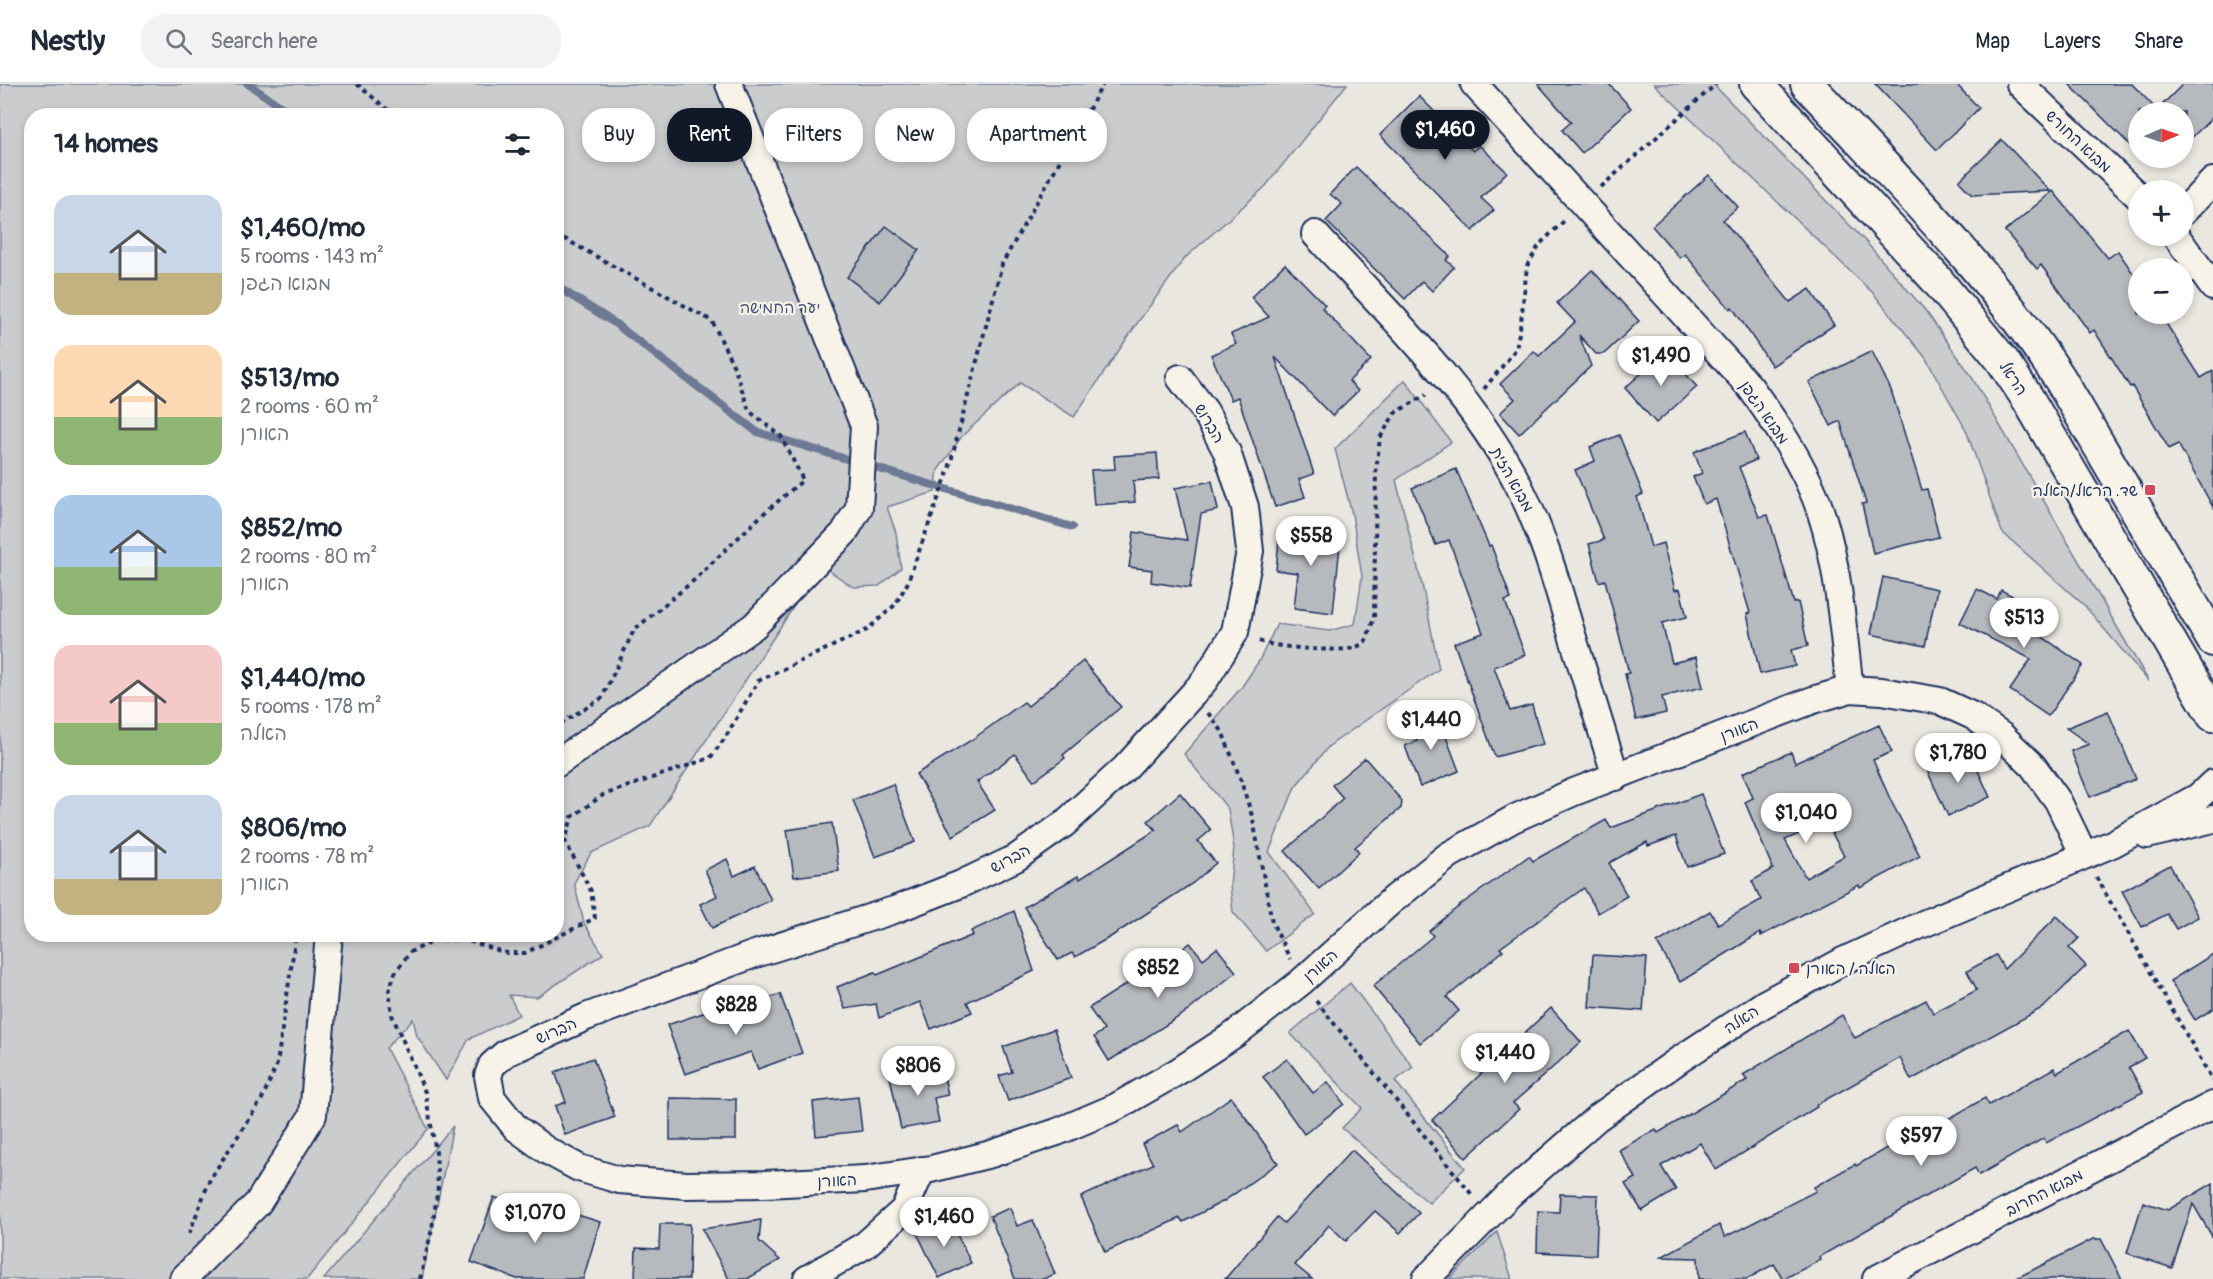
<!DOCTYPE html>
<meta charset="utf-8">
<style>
body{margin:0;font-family:Pangolin,"Playpen Sans Hebrew",sans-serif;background:#f2f2f3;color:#1f2937;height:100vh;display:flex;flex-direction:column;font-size:22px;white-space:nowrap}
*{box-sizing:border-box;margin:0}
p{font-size:20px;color:#747a83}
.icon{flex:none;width:33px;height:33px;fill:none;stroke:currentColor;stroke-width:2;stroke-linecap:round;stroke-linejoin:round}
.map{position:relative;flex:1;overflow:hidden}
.sheet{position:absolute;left:24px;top:24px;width:540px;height:834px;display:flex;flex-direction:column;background:#fff;border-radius:24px;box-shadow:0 3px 9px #0003}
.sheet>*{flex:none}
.banner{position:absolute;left:582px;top:24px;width:570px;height:54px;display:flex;gap:12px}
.needle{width:39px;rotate:88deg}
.controls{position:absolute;left:2128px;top:18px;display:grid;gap:12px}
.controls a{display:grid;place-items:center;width:66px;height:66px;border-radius:50%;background:#fff;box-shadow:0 3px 9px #0003;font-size:30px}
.price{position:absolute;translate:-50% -51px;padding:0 14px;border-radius:21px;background:#fff;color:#222;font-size:20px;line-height:39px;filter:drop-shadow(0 2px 3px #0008)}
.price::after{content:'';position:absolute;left:50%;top:36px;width:18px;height:14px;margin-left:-9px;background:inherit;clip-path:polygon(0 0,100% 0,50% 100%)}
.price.selected{background:#111827;color:#fff}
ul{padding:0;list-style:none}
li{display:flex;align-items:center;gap:18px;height:150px;padding:0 30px}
li span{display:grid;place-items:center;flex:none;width:168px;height:120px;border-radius:18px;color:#555}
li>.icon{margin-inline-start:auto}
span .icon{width:72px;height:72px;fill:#fffc;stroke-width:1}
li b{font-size:26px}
h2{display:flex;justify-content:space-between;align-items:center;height:72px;padding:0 30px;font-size:26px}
.pill{padding:0 21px;border-radius:24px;background:#fff;box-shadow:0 3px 9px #0003;font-size:21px;line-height:54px}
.pill.selected{background:#111827;color:#fff}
header{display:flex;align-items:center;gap:36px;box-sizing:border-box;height:84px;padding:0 30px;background:#fff;border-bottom:2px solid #e0e1e3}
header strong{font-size:28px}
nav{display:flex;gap:33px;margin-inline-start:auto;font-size:21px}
.search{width:420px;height:54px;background:#f2f2f3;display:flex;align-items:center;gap:15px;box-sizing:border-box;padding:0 21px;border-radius:24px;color:#747a83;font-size:22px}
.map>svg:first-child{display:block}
.green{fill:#cbcccd;stroke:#737e96;stroke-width:1.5;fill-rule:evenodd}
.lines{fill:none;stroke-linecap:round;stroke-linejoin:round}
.stream{stroke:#6d7892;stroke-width:8}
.building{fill:#b6babf;stroke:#1b2f5e;stroke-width:1.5;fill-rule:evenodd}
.minor-casing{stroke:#1b2f5e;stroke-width:30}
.major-casing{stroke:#1b2f5e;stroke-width:36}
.path{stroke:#1b2f5e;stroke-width:4;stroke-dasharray:4.5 4.5;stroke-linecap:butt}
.minor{stroke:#f7f3e8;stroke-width:26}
.major{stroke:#f7f3e8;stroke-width:32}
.poi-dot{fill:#d1495b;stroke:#f7f3e8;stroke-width:2}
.labels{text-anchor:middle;stroke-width:4.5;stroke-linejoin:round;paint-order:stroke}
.street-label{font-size:16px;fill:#1b2f5e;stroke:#f7f3e8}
.park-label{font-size:16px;fill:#47567a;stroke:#f7f3e8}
.poi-label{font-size:16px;fill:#1b2f5e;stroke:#f7f3e8;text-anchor:end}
</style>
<header>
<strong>Nestly</strong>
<div class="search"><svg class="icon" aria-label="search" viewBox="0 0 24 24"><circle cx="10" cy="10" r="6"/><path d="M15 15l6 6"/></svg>Search here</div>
<nav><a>Map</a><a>Layers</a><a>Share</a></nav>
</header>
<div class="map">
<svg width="2213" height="1195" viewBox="0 0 2213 1195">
<rect width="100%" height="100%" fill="#eae7e0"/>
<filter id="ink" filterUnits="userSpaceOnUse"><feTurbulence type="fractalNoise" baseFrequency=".0167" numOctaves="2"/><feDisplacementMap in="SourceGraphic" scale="12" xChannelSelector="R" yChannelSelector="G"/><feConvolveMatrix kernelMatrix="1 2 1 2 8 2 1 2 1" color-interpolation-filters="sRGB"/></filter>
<g filter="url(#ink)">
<g class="green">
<path d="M0 0H1347L1265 103 1185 174 1138 238 1074 333 1020 299 962 352 938 386 935 408 887 423 896 449 901 484 879 502 853 503 821 481 650 742 591 769 574 799 584 839 603 870 537 913 509 911 519 931 469 955 446 996 417 952 413 935 386 964 428 1045 307 1195H0ZM32 32H556V850H32Z"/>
<polygon points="1654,0 1713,0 1866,158 1925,226 1970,290 2149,598 2085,522 2002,448 1966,346 1925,273 1873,209"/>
<polygon points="1405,296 1451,358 1396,396 1423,505 1439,585 1329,662 1295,703 1269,768 1315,830 1266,867 1233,828 1230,801 1234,764 1228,725 1184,670 1241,604 1259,577 1277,540 1329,547 1355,540 1362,493 1352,430 1335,365"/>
<polygon points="1350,899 1413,983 1395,997 1465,1084 1429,1119 1342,1044 1362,1024 1290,949"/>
<polygon points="453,1042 422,1195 324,1195"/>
<polygon points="1497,1148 1512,1195 1449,1195"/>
</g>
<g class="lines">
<g class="stream">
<polyline points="248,0 295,32"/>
<polyline points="556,202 613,238 757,348 1072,443"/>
</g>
</g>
<g class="building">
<polygon points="1538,0 1609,0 1631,24 1582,69 1562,46 1571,38"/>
<polygon points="1875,0 1956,0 1979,24 1937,66"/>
<polygon points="2069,0 2132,0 2157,26 2183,0 2213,0 2213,33 2184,61 2184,28 2139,28 2139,70"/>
<polygon points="1419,12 1473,67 1479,61 1507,88 1481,114 1494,126 1473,147 1380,51"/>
<polygon points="2002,56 2050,107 1972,111 1959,97"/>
<polygon points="1356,83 1450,172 1446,176 1454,183 1432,207 1422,197 1405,215 1326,137 1342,120 1330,110"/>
<polygon points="1709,91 1738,123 1723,136 1790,218 1810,205 1834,241 1772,282 1732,223 1730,225 1685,170 1680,174 1652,142"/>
<polygon points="2053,107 2108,174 2118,167 2139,198 2139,230 2160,230 2201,294 2213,287 2213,423 2178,360 2169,365 2132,302 2130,303 2094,246 2090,249 2041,181 2037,185 2005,147"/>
<polygon points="886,142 919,166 880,218 847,193"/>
<polygon points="1285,180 1325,221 1322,224 1371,276 1349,297 1358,307 1332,332 1275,273 1314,390 1299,395 1305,413 1275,423 1238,313 1231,316 1211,271 1236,260 1231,250 1269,233 1251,213"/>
<polygon points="1592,186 1639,237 1604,270 1596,270 1579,251 1591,282 1519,350 1500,329 1515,315 1500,300 1534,267 1539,272 1575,238 1557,219"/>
<polygon points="1666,267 1697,303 1656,339 1625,304"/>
<polygon points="1872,267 1891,306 1922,406 1927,405 1939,453 1873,469 1862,420 1866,419 1840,337 1831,342 1809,298"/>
<polygon points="1745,348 1756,376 1739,383 1759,433 1768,431 1794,519 1798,518 1808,562 1791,566 1795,582 1760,590 1747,530 1750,529 1716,415 1704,420 1693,393 1702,389 1694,368"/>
<polygon points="1619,351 1643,410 1637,413 1651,463 1663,459 1675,506 1680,505 1687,533 1662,539 1672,579 1696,573 1703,603 1662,613 1666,629 1636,636 1625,590 1629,589 1605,496 1599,498 1589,460 1604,456 1575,386 1595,377 1590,363"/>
<polygon points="1157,369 1159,395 1133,397 1135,418 1094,421 1091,386 1115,385 1114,372"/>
<polygon points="1456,385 1489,462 1491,461 1511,515 1505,517 1525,571 1494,583 1510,627 1532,621 1543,660 1495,673 1454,559 1483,549 1449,456 1436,461 1412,404"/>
<polygon points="1212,397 1218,426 1201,430 1190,504 1151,498 1152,486 1129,483 1134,448 1187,456 1175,404"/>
<polygon points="1280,445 1341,452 1333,529 1294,524 1298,489 1276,486"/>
<polygon points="1883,493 1937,505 1925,562 1871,550"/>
<polygon points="1977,505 1997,515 2001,506 2030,521 2021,538 2083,581 2048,632 2010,606 2031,575 1960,539"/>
<polygon points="1083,577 1121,623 1063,671 1065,674 1034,697 1015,670 977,698 995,726 953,752 916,690 973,655 1024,618 1028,622"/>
<polygon points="2108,627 2136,695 2090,713 2071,667 2089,660 2066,644"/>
<polygon points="1437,629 1459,687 1420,703 1405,662 1417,657 1411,639"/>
<path d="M1879 641 1892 668 1873 676 1891 717 1920 772 1860 804 1859 801 1761 852 1760 849 1680 898 1657 859 1710 827 1718 840 1761 816 1752 797 1773 785 1745 718 1753 714 1743 689 1791 668 1795 679ZM1826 738 1844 772 1806 794 1785 756Z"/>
<polygon points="1969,667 1990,713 1948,732 1927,686"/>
<polygon points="1365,674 1402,717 1401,724 1355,763 1359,768 1319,805 1285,767 1343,714 1332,701"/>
<polygon points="893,700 915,758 875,773 853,716"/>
<polygon points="1180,709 1211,746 1198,757 1216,779 1193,799 1112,852 1075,873 1072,869 1058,876 1024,823 1078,792 1080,795 1156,746 1148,737"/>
<polygon points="1701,710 1724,770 1687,783 1676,752 1648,762 1647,758 1609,779 1627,812 1598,829 1584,804 1500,864 1503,867 1447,913 1459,927 1420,959 1373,902 1433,852 1429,847 1463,819 1529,772 1533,777 1606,736 1611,744"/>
<polygon points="832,739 839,787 794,793 787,746"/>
<polygon points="727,775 734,792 755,782 771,816 712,844 700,820 717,812 705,786"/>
<polygon points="2170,781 2198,833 2176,845 2167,830 2142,843 2122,807"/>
<polygon points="1014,827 1034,887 967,918 972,928 931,945 920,918 879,934 876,920 845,925 837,903 875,888 877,891 973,851 971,847"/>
<polygon points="2057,832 2079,854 2069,864 2086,882 2044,923 1911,996 1900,974 1816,1021 1817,1023 1716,1086 1700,1059 1661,1082 1676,1106 1642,1127 1625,1100 1636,1094 1619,1066 1656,1045 1658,1049 1747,996 1743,991 1842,931 1855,954 1926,916 1933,929 1977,906 1967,887 1996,871 2004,885"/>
<polygon points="1190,859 1203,875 1217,864 1236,888 1188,927 1109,977 1094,953 1104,946 1089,924 1136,894 1139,899"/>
<polygon points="2213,870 2213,925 2195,936 2170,897"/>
<polygon points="1593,871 1647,874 1643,927 1589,923"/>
<polygon points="780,910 802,969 758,985 751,968 685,990 667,941 715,925 717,933"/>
<polygon points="1551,924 1581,958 1513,1019 1519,1025 1466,1074 1432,1036"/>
<polygon points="1054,945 1071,994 1008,1017 999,992 1012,988 1003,963"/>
<polygon points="2129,947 2145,974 2129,983 2143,1008 2046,1059 2044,1054 1979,1091 1975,1084 1819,1173 1821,1176 1783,1195 1774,1180 1747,1195 1699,1195 1698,1174 1661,1173 1719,1141 1725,1153 1816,1107 1814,1103 1855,1080 1856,1082 1919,1045 1922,1050 1985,1014 1989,1021 2054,984 2057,989"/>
<polygon points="593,974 615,1033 565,1051 555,1022 566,1018 555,988"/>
<polygon points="1287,975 1313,1009 1328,998 1344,1020 1304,1050 1263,993"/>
<polygon points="942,983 948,1011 934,1014 939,1038 901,1045 890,993"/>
<polygon points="858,1013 862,1047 816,1052 813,1018"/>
<polygon points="1231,1013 1278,1079 1224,1117 1183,1138 1180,1134 1105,1168 1081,1113 1153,1080 1142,1060 1178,1041 1182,1048"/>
<polygon points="670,1014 736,1015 736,1056 670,1056"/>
<polygon points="1352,1066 1419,1129 1400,1149 1375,1127 1346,1157 1329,1141 1295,1181 1312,1195 1225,1195 1277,1133 1284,1139"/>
<polygon points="2213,1099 2213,1154 2193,1120 2172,1184 2127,1169 2143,1118 2168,1126"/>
<polygon points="1560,1110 1598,1111 1596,1171 1537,1168 1538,1127 1559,1128"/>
<polygon points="494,1113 561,1138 565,1127 600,1138 583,1195 517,1195 471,1178"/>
<polygon points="1010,1124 1017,1142 1033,1136 1055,1190 1043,1195 1015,1195 990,1132"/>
<polygon points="949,1134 971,1179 939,1194 917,1149"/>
<polygon points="761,1136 759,1157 780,1176 747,1195 729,1195 702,1145"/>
<polygon points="660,1140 690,1140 689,1195 635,1195 636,1164 659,1165"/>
<polygon points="2093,1155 2101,1155 2122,1195 2015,1195"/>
</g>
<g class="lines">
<g class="minor-casing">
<g id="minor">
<path d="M1474 0 1750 303C1773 335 1794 366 1810 401 1838 460 1842 541 1850 605"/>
<polyline points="2020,0 2139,113"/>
<polyline points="2184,127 2213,97"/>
<path d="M1315 150C1385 226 1471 308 1518 400 1541 445 1555 493 1569 541 1585 592 1600 642 1616 693"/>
<polyline points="2176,152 2213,203"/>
<polyline points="1180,294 1205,327 1227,368 1245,423 1250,467 1235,548 1205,596 1193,610 1125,684 1064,740 1016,774 961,800 894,826 752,871 586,933 506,969 492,981 488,992 492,1014 516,1044 546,1066 579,1084 619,1096 686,1101 765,1100 865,1095 931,1085 991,1070 1057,1048 1116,1023 1177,988 1235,950 1301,898 1390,818 1449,771 1515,734 1574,708 1813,616 1850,605 1882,607 1940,617 1973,632 2002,652 2033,682 2058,717 2084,771"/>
<polyline points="556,680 754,542 844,449 859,424 864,342 729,0"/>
<polyline points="2147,751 2213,735"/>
<polyline points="183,1195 258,1119 313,1031 329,850"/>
<polyline points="807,1195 865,1161 904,1126 922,1086"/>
<polyline points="1426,1195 1509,1111 1597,1034 1679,976 1764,920 1845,876 1923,840 2112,760 2198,713 2213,699"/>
<polyline points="1876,1195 2213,1021"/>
</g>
</g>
<g class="major-casing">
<g id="major">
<polyline points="1756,0 1936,195 2002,276 2028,315 2213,631"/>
<path d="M1807 0C1895 95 1989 186 2060 295L2213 556"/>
</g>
</g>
<g class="path">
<polyline points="357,0 395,32"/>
<polyline points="1601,103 1716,0"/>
<polyline points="556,150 712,237 735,285 749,327 781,352 803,396 763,430 692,498 634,546 602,614 556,642"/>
<polyline points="1484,305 1516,265 1521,238 1527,182 1540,160 1564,137"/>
<path d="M1259 557C1276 564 1336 568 1354 564 1358 563 1363 559 1366 557L1374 534 1376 386 1380 354 1395 329 1426 311"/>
<polyline points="1208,629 1222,647 1240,694 1253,735 1272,838 1290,875"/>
<polyline points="2096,793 2213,997"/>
<polyline points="1316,917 1473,1112"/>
<polyline points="189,1150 210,1095 262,1015 277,980 296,850"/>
<polyline points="420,1195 432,1145 438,1103 436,1068 425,1008 392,931 389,907 395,889 410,868 437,856 465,856 507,869 525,869 595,834 591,807 565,757 572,733 603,711 710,674 725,654 758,597 867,546 895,521 907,500 949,385 1002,180 1103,0"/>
</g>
<use href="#minor" class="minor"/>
<use href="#major" class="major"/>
</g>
</g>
<g class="poi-dot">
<rect x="2144" y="400" width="12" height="12" rx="3"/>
<rect x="1788" y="878" width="12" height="12" rx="3"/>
</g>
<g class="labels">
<g class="street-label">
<text transform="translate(2079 57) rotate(43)" y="6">מבוא החורש</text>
<text transform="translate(2014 294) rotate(57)" y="6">הראל</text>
<text transform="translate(1765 328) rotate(55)" y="6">מבוא הגפן</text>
<text transform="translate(1210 339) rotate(59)" y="6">הברוש</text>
<text transform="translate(1513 395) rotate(61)" y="6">מבוא הזית</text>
<text transform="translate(1739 645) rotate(-21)" y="6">האורן</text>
<text transform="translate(1010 774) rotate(-29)" y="6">הברוש</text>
<text transform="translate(1320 881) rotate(-42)" y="6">האורן</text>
<text transform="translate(1741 935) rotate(-33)" y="6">האלה</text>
<text transform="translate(556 946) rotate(-24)" y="6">הברוש</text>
<text transform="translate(837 1096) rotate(-3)" y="6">האורן</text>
<text transform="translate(2044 1108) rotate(-27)" y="6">מבוא החרוב</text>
</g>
<g class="park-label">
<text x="780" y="229">יער החמישה</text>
</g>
<g class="poi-label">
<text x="2138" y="412">שד. הראל/האלה</text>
<text x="1806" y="890" text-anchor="start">האלה / האורן</text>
</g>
</g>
</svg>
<div class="controls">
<a><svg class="needle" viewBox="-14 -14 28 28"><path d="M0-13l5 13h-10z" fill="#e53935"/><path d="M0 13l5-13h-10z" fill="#747a83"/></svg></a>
<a>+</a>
<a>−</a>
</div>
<b class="price selected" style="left:1445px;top:77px">$1,460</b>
<b class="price" style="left:1661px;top:303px">$1,490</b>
<b class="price" style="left:1311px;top:483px">$558</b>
<b class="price" style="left:2024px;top:565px">$513</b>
<b class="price" style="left:1431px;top:667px">$1,440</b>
<b class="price" style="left:1958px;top:700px">$1,780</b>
<b class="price" style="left:1806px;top:760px">$1,040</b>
<b class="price" style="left:1158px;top:915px">$852</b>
<b class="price" style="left:736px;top:952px">$828</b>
<b class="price" style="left:1505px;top:1000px">$1,440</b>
<b class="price" style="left:918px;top:1013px">$806</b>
<b class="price" style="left:1921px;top:1083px">$597</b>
<b class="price" style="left:535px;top:1160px">$1,070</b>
<b class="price" style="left:944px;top:1164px">$1,460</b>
<div class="banner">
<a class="pill">Buy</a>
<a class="pill selected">Rent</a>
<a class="pill">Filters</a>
<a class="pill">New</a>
<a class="pill">Apartment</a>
</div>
<section class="sheet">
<h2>14 homes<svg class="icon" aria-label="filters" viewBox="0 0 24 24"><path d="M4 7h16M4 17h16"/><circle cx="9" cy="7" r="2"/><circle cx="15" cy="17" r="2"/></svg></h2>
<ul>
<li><span style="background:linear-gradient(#c9d6e8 65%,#c2b280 0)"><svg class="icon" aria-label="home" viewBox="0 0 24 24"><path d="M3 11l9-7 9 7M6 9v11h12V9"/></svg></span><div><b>$1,460/mo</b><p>5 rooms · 143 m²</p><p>מבוא הגפן</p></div></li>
<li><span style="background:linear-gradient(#ffd9b3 60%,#8fb573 0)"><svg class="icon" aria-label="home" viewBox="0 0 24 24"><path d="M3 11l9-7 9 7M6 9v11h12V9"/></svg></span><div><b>$513/mo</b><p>2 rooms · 60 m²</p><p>האורן</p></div></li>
<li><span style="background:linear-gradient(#a9c7e8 60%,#8fb573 0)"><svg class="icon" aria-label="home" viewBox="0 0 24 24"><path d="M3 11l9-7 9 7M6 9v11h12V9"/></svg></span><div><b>$852/mo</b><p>2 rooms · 80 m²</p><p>האורן</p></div></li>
<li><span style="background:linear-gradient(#f6c9c9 65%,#8fb573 0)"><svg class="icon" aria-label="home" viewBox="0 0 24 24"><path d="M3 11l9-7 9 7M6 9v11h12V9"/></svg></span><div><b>$1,440/mo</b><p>5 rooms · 178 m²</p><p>האלה</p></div></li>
<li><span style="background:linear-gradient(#c9d6e8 70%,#c2b280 0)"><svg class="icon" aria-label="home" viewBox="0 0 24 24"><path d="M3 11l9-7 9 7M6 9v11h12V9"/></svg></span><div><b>$806/mo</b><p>2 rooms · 78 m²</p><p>האורן</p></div></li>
</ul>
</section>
</div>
